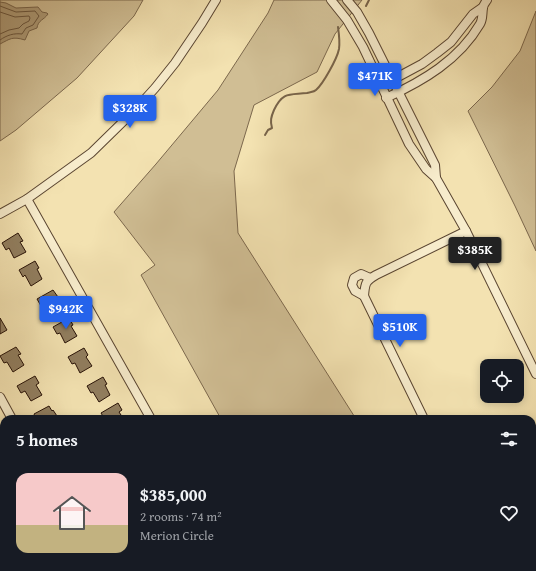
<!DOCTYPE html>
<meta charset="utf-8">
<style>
body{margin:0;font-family:"Gentium Book Plus",serif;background:#242831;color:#f1f3f6;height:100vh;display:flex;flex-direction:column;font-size:15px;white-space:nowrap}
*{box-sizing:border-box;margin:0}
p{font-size:13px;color:#9ea1a6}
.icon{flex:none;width:22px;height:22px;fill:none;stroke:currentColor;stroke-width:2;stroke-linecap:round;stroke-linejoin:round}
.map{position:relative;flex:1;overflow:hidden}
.details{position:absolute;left:0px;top:415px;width:536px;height:156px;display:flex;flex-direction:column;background:#171b24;border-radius:12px 12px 0 0;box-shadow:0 2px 10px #0003}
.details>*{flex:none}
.fabs{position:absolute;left:480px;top:359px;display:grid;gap:8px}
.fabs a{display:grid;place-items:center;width:44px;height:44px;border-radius:8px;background:#171b24;box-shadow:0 2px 10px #0003;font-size:20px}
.price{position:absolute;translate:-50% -34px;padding:0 9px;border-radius:4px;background:#2563eb;color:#fff;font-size:13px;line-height:26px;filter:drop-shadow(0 1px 2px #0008)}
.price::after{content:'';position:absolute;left:50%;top:24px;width:12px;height:9px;margin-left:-6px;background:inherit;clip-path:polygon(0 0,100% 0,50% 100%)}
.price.active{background:#222;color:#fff}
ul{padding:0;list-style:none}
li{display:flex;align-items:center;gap:12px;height:100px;padding:0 16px}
li span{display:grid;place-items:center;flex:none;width:112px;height:80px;border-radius:12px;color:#555}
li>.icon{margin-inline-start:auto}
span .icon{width:48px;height:48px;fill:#fffc;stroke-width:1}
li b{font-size:17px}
h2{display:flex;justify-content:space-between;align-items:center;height:48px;padding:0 16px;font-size:17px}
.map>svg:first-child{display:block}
.green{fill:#d0be94;stroke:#7c684d}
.water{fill:#ae9b77;stroke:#78644a}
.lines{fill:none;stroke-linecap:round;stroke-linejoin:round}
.shore{stroke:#6a563e;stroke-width:1}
.stream{stroke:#78644a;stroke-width:2}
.building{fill:#917e5f;stroke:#271106}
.street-casing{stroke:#5a4531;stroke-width:10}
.street{stroke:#f7eccc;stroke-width:8}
</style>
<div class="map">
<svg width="536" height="571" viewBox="0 0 536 571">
<rect width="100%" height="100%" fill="#f3e2b1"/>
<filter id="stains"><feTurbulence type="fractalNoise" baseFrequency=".005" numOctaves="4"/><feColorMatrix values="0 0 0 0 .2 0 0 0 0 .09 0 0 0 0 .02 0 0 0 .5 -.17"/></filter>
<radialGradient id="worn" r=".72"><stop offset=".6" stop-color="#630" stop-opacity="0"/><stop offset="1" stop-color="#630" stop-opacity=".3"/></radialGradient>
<g class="green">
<polygon points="0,0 143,0 134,16 77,78 16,130 0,141"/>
<polygon points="274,0 362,0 335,34 317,72 254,105 234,171 238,233 356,419 221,419 141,275 155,265 114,212 156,164 218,90 268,13"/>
<polygon points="536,11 536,251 515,206 468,111 492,87 520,51"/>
<polygon points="0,514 4,521 4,567 30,567 32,571 0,571"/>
<polygon points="302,567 422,567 423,571 304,571"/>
</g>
<path class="water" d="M0 2 6 3 16 8 38 7 42 12 47 13 48 14C44 20 38 20 37 28L29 31 25 40C12 36 10 39 0 44Z"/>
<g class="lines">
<g class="shore">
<path d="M0 6 16 12 35 11 39 16 33 25 26 28 22 34C14 33 7 35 0 40"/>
<polyline points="0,12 15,17 29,16 30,18 29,21 23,24 19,28 9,30 0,34"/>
</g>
<g class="stream">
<polyline points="366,6 369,0"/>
<path d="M265 135 268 130 272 128C270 121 271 117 274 110 283 91 290 95 307 93 310 92 314 92 316 90 323 84 337 59 339 49 340 42 339 34 338 27"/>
</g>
</g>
<g class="building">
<polygon points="18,233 23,241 20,242 26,252 14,258 9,248 6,250 2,243"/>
<polygon points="35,261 39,268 37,269 42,279 31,286 25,275 23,277 19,270"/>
<polygon points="53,290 58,297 55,298 61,308 50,315 44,305 41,306 37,299"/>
<polygon points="0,318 7,330 0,334"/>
<polygon points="69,318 73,325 71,326 77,336 65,343 60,333 57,334 53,327"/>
<polygon points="16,347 21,354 18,355 24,365 13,372 7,362 4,363 0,356"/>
<polygon points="84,348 88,355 86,357 92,366 80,373 75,363 72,364 68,357"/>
<polygon points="35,376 39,383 36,385 42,395 31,401 25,391 21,393 17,386"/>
<polygon points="103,377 107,384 105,385 110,395 99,402 93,392 91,393 87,386"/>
<polygon points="118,403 122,410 119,412 121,415 120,416 122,419 104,418 101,413"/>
<polygon points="49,406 52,411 53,410 57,416 56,417 57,419 36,419 34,414"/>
</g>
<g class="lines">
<g class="street-casing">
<g id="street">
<polyline points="331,0 347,20 363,47 409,144 426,169 436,178 466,231"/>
<polyline points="347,0 357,12 369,33 435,165 436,178"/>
<polyline points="381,86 422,64 437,53 451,42 473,14 483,7"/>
<path d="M386 98C423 81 459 60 480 24 483 19 482 14 483 8 483 5 485 3 487 0"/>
<polyline points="27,199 151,419"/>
<polyline points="0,214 27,199 91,153 136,109 155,88 175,63 202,23 216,0"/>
<polyline points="364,296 355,291 352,285 354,278 361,274 370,278"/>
<polyline points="0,397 12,419"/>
<path d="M424 419 364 296C365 284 365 281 376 275L466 231 536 374"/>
<polyline points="96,567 99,571"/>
<polyline points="235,567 237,571"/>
<polyline points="485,567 487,571"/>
</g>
</g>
<use href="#street" class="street"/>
</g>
<rect width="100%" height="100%" filter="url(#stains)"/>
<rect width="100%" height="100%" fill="url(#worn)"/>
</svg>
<div class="fabs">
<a><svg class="icon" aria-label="locate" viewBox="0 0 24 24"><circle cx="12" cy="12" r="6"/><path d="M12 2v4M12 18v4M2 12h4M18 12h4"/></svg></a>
</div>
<b class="price" style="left:375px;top:97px">$471K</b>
<b class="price" style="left:130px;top:129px">$328K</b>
<b class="price active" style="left:475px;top:271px">$385K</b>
<b class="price" style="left:66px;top:330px">$942K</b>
<b class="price" style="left:400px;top:348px">$510K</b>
<section class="details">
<h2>5 homes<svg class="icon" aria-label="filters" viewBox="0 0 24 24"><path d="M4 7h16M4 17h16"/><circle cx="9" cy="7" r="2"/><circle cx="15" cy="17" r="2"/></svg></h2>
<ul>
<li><span style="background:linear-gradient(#f6c9c9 65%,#c2b280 0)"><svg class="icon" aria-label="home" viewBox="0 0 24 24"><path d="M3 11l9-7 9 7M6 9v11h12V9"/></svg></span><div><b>$385,000</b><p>2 rooms · 74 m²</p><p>Merion Circle</p></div><svg class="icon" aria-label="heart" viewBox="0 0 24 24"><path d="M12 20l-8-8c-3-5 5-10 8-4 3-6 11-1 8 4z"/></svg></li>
</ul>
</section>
</div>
